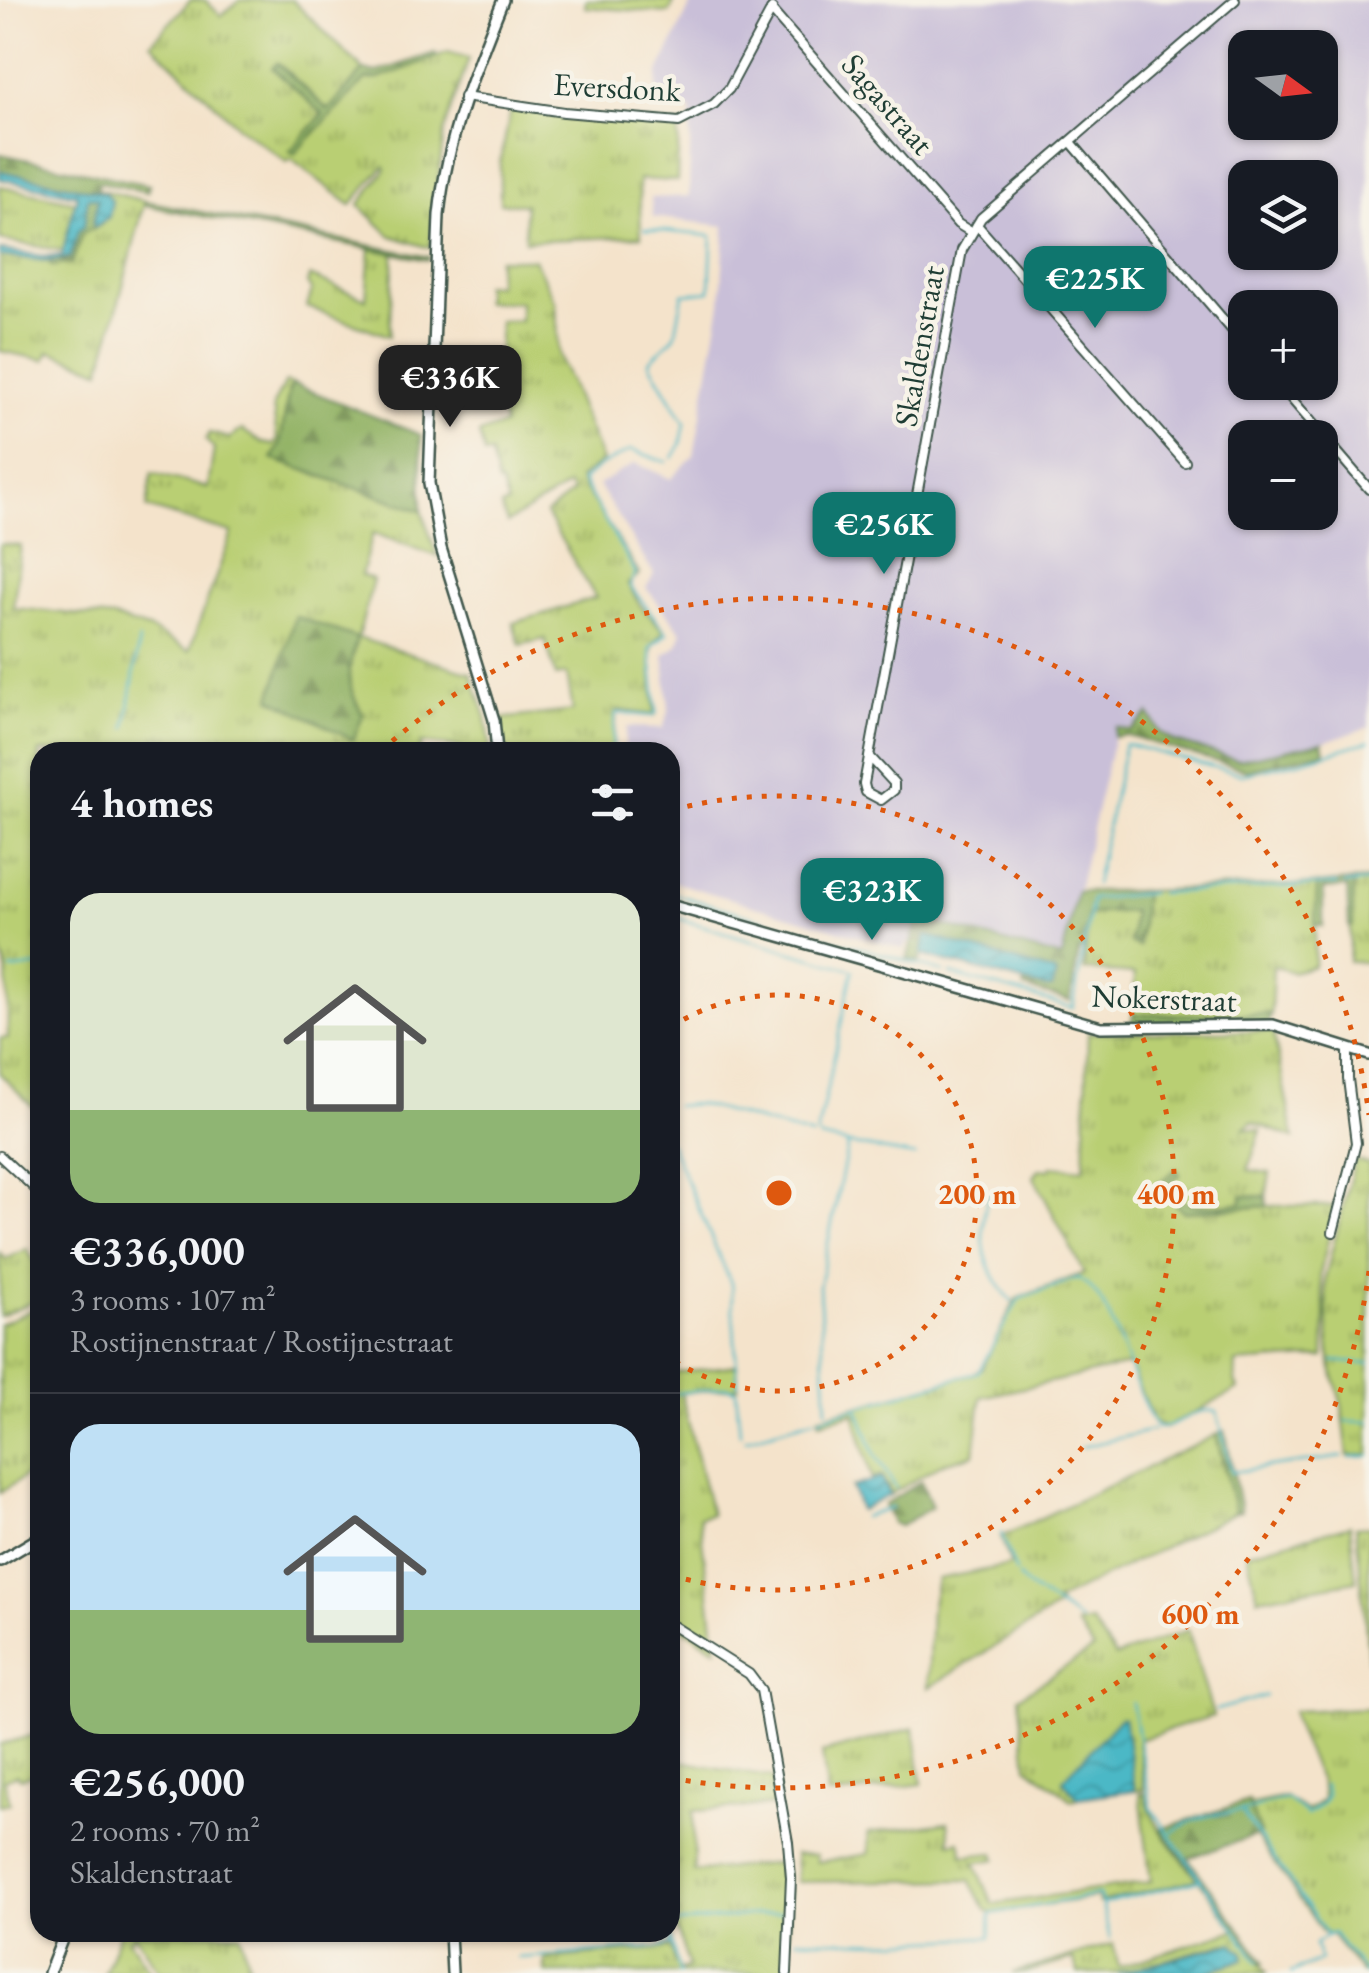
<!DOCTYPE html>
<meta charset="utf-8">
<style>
body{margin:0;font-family:"EB Garamond",serif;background:#242831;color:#f1f3f6;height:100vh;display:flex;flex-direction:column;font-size:38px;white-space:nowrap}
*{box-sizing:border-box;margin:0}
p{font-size:32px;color:#9ea1a6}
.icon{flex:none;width:55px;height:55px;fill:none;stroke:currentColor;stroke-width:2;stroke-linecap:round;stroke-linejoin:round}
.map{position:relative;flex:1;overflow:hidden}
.side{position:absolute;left:30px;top:742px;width:650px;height:1200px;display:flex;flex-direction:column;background:#171b24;border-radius:30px;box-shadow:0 2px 8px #0004}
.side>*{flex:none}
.needle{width:65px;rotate:105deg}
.tools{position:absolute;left:1228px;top:30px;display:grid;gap:20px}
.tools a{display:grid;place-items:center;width:110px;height:110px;border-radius:20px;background:#171b24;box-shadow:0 2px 8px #0004;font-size:50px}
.price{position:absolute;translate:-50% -85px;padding:0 22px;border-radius:20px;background:#0f766e;color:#fff;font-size:32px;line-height:65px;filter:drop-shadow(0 2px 5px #0008)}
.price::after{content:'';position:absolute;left:50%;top:60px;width:30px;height:22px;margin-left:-15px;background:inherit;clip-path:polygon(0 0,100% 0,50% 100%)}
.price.selected{background:#222;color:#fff}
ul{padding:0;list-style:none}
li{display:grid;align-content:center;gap:20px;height:530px;padding:0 40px}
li+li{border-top:2px solid #363941}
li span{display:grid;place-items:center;height:310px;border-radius:30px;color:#555}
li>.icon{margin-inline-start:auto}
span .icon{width:180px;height:180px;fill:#fffc;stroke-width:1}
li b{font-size:42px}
h2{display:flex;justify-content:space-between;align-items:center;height:120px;padding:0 40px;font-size:42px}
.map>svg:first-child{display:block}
.industrial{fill:#c9bfd8;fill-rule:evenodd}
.grass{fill:url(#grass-tufts);stroke:#6c8654;stroke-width:2.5;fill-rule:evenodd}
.forest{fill:url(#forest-firs);stroke:#58784c;stroke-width:2.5}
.water{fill:url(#water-waves);stroke:#357a7d;stroke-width:2.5}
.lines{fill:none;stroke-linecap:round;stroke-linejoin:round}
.stream{stroke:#4bb8c6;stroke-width:2.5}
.minor-casing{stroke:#3f564b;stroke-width:12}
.tertiary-casing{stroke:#3f564b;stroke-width:14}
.minor{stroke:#fff;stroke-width:8}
.tertiary{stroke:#fff;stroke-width:9}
.ring{fill:none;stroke:#de580e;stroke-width:5;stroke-dasharray:5 10}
.labels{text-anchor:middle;stroke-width:9;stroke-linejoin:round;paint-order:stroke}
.street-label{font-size:32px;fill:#1f3d34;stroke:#f7f3e8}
.centre{fill:#de580e;stroke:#f7f3e8;stroke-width:5}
.ring-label{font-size:30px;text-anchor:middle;font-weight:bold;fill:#de580e;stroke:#f7f3e8;stroke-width:9;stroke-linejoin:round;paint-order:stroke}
</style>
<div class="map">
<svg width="1369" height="1973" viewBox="0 0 1369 1973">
<defs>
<pattern id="grass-tufts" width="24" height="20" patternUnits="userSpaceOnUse" patternTransform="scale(2.5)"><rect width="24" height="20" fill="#b9cf73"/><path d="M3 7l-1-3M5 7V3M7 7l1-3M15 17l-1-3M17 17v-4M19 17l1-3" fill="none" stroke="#96a95f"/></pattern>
<pattern id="forest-firs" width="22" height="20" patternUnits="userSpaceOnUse" patternTransform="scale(2.5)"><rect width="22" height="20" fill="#92b265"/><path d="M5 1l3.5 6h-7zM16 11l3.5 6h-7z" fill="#779254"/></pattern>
<pattern id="water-waves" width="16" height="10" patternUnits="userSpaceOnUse" patternTransform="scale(2.5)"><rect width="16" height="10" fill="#4bb8c6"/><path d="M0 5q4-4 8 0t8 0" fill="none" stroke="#3e97a2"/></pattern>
</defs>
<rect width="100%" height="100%" fill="#f7f3e8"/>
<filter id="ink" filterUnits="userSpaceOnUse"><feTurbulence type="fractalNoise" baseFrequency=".01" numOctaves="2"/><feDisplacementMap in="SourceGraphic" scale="20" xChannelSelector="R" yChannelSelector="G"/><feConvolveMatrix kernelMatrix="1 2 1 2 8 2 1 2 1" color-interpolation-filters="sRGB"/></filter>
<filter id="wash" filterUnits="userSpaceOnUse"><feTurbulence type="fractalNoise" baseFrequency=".0048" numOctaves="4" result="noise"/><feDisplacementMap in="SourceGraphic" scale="40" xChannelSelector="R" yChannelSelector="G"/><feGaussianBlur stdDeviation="2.25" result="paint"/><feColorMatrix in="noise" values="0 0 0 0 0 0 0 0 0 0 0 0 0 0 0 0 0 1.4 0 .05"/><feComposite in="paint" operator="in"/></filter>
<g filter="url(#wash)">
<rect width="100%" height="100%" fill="#f4e3cb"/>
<path class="industrial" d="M693 0H1369V727L1323 742 1238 760 1175 742 1160 732 1116 727 1062 958 919 918 912 940 902 949 670 881V752H624L627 727 663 728 669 710 664 655 676 647 682 632 646 588 654 574 598 485 635 463 671 479 694 455 721 303 725 226 653 217 651 198 689 196 691 110 656 102 658 74ZM1245 48H1320V122H1245ZM1245 178H1320V252H1245ZM1245 308H1320V382H1245ZM1245 438H1320V512H1245Z"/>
<g class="grass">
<polygon points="191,0 205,0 221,16 240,0 292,0 364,70 328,110 278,63 273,67 323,114 291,150 294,154 366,79 378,79 448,52 469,58 444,132 430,248 391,236 359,205 386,169 384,166 351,205 291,159 287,162 239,127 151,43"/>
<polygon points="586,0 675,0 669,13 585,7"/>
<polygon points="511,109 679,125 677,181 639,179 641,236 525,241 525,204 500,203 500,163"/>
<polygon points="0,186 76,202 66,251 0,240"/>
<polygon points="97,189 145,201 101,370 49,351 45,360 0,351 0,256 48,261 52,266 72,263 82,234 102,224 105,193"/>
<polygon points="370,249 394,253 389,336 307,307 312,291 307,283 310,276 366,299"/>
<polygon points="498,259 534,259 556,303 559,356 602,461 579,479 639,574 628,584 640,605 664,631 653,643 651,654 655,715 617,710 612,752 503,752 498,719 573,711 567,674 556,676 545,639 520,645 513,623 596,598 546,514 573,492 568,486 507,523 501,507 508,504 501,483 498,484 491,454 485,455 479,434 504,425 491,372 499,369 499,321 520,321 520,302 484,302 484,284 497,285"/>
<path d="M285 382 293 384 289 391 280 444 272 459 422 511 437 556 373 533 361 575 373 580 358 638 471 673 486 717 491 751 421 743 420 752H40V1110H36L0 1074V1038H8L7 970 0 949V544L21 546 13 608 114 618 151 630 189 651 232 533 147 508 152 473 208 488 214 449 206 440 210 433 229 438 242 430 263 443 274 445 277 440 273 405ZM296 617 357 638C347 673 344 682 363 714Z"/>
<polygon points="1369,880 1369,962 1349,962 1353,881"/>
<polygon points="1317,884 1314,966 1292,972 1273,966 1271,1014 1133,1015 1135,974 1084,970 1088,913 1134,911 1130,943 1138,946 1144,891"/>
<path d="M1273 1031 1294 1138 1252 1122 1244 1129 1261 1130 1248 1170 1270 1173 1266 1197 1243 1195 1242 1203C1216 1205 1155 1217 1176 1169L1162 1192 1187 1212 1269 1206H1336L1320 1275 1325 1312 1324 1357 1236 1363 1235 1382 1239 1389 1165 1428 1153 1421 1129 1365 981 1397 974 1454 943 1463 891 1494 881 1476 872 1478 854 1413 820 1422 818 1417 972 1374 982 1368 1016 1299 1084 1273 1034 1177 1039 1169 1051 1170 1052 1166 1084 1169 1088 1033Z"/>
<polygon points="1355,1160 1369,1164 1369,1455 1348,1456 1342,1406 1330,1361 1325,1278"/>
<polygon points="27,1249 40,1271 40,1299 0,1316 0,1253 5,1259"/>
<polygon points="40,1306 40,1466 0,1493 0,1324"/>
<polygon points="737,1365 738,1387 681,1393 711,1514 699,1517 716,1649 670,1620 670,1373"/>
<polygon points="1216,1435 1235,1512 1056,1601 1059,1604 1056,1608 928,1688 931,1609 937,1579 1011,1565 1001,1537"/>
<polygon points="1350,1525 1356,1581 1258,1598 1247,1553"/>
<polygon points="1369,1526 1369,1663 1356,1527"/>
<polygon points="1091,1622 1115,1657 1188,1630 1213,1716 1138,1740 1144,1789 1135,1790 1124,1720 1120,1718 1064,1780 1078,1798 1072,1800 1027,1766 1019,1697 1094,1649 1076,1625"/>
<path d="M1369 1708V1973H1361L1332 1935 1323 1933 1256 1836 1260 1834 1249 1805 1285 1797 1307 1811 1323 1799C1324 1776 1295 1739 1293 1711Z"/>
<polygon points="914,1728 922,1784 828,1796 822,1753"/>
<polygon points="40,1733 40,1773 20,1778 18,1774 4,1779 10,1803 0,1805 0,1745"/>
<polygon points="670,1759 773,1778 777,1805 693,1811 694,1872 785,1862 789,1912 787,1973 545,1973 545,1959 670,1947 679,1971 689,1967 675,1924 670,1925"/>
<path d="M1140 1793H1145C1150 1825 1179 1854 1198 1879L1099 1903 1097 1897 993 1913 986 1910 970 1880 797 1882 795 1854 816 1855 817 1862 869 1854 868 1833 948 1822 950 1843 960 1841 963 1856 994 1853 996 1859 975 1863 993 1904 1151 1882Z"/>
<polygon points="1236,1930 1267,1973 1204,1973 1243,1960 1227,1943 1118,1973 1078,1973 1073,1959 1024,1973 1013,1973 1113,1944 1119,1967"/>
<polygon points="120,1932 240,1933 251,1973 160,1973 135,1935 129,1940 151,1973 104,1973"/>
</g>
<g class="forest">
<polygon points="435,53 437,57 377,79 366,79 294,154 290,151 323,114 272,68 277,63 328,110 364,70 375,73"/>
<polygon points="0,154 149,185 148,192 99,182 97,191 0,171"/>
<polygon points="87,196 98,199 95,227 82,234 72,263 52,266 49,261 64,260 72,252"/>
<polygon points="145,201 429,257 428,260 144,205"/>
<polygon points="293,384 421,435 422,511 272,459 280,444 289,391"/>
<path d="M295 616 357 638C347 674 344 682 363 715L353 740 271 698Z"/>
<polygon points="1149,714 1160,732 1175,742 1238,760 1323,742 1325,752 1246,770 1126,735 1114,737 1116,727 1131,731"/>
<polygon points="1353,881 1353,926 1349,926 1347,887 1323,889 1323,926 1315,926 1317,884"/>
<polygon points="1077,891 1144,891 1139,946 1130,943 1133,911 1088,914 1085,949 1079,950 1070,1001 1024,988 1024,982 1052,988 1056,973 927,936 920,962 907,959 918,918 1062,958"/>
<polygon points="1271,1014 1268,1023 1131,1025 1133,1015"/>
<path d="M1176 1169 1180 1175 1171 1181C1178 1216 1214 1205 1242 1203V1195L1266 1197 1267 1206 1184 1212 1156 1186Z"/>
<polygon points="1225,1431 1241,1511 1235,1512 1216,1435"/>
<polygon points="921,1481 932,1507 900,1526 892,1523 884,1505"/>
<polygon points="1248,1801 1260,1834 1188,1858 1264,1962 1261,1964 1161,1829"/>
</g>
<g class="water">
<polygon points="0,171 105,193 112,201 109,217 95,227 93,224 98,199 88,197 84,226 78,231 70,257 48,261 0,256 0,250 44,256 62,255 77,195 0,179"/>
<polygon points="926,935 1056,973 1052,988 1046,988 922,955"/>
<polygon points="881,1478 890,1495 860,1510 852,1487"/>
<polygon points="1120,1718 1124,1719 1135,1790 1078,1798 1063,1780"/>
<polygon points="1233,1943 1244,1953 1244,1959 1204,1973 1118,1973"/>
</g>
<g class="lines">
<g class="stream">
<polyline points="645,229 712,236 710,291 683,294 675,336 649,362 685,423 681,444 673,458"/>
<polyline points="126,728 139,640"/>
<polyline points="612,752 616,713 653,716 657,712 650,648 667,633 630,586 636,573 582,481 598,467 631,450 667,462"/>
<polyline points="1095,884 1125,744 1241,774 1302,761 1369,741"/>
<polyline points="1344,884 1369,882"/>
<polyline points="670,893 944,972"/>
<polyline points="1159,893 1337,884"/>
<polyline points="670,916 754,941"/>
<polyline points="758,942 850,969"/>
<polyline points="11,970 40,966"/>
<polyline points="951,974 1073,1008 1092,899 1151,893"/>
<polyline points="675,1106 698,1104 812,1136"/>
<polyline points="670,1143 731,1283 738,1385"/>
<polyline points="848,1144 915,1156"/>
<path d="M989 1192C977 1232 982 1270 1012 1301"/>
<polyline points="1333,1361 1369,1364"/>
<polyline points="670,1394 728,1387 736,1390 740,1433"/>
<polyline points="827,1409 819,1287 848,1144 820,1138 817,1134 853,970"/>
<polyline points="858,1409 875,1454 896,1488"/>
<path d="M819 1418 978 1372 1019 1299 1077 1278C1115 1293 1132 1394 1157 1428 1179 1429 1193 1405 1217 1412L1232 1472 1342 1457"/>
<polyline points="1346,1421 1369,1422"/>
<polyline points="745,1439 814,1419"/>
<polyline points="1082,1447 1153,1430"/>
<polyline points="1350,1457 1369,1456"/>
<polyline points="863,1517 892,1508"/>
<polyline points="1001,1533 1016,1572"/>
<polyline points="1019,1577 1027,1586 1080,1621"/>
<polyline points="1132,1703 1151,1808 1258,1962"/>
<polyline points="1216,1710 1265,1696"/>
<polyline points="1242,1812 1327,1935 1333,1933 1365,1973"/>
<path d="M1171 1833C1195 1816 1213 1814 1240 1811 1256 1810 1271 1800 1288 1799L1307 1815 1321 1804 1327 1795 1324 1785"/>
<polyline points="670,1924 783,1912"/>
<polyline points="669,1932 679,1973"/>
<polyline points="797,1939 882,1942 990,1937 991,1914 1099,1895 1102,1904"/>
<polyline points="1110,1939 1102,1904 1201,1880"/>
<polyline points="518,1958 662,1947 672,1943"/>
<polyline points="1291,1973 1320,1960 1315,1944 1327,1935"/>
</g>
</g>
</g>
<g filter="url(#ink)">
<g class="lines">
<g class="minor-casing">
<g id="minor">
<polyline points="771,10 958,224 971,232"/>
<polyline points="464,97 564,112 679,122 714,104 729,89 772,9"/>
<polyline points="1071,142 1245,345"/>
<polyline points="977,225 1185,462"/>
<polyline points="1277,382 1369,489"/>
<polyline points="870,757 894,783 894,790 881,800 866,792 864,784 962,250 981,218 1235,0"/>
<polyline points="0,1156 40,1193"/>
<polyline points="1333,1232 1356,1143 1348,1079 1348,1049"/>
<polyline points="670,1624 749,1674 761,1690 788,1842 791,1878 787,1973"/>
</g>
</g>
<g class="tertiary-casing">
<g id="tertiary">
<path d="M497 752 494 720 441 548 429 483 439 215C447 138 474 71 503 0"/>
<polyline points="670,905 1101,1027 1273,1025 1369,1055"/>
<polyline points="0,1561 40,1537"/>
<polyline points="450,1932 452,1973"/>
<polyline points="49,1973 65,1932"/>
</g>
</g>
<use href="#minor" class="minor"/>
<use href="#tertiary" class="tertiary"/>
</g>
</g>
<g class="ring">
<path d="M671 1027A198 198 0 1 1 671 1359"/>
<path d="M673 810A397 397 0 1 1 673 1576"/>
<path d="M1369 1271A595 595 0 0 1 671 1778M381 751A595 595 0 0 1 1369 1115"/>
</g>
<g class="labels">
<g class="street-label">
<text transform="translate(617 87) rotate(3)" y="11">Eversdonk</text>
<text transform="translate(888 104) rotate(49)" y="11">Sagastraat</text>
<text transform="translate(919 346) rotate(-80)" y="11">Skaldenstraat</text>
<text transform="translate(1164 998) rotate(2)" y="11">Nokerstraat</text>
</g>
</g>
<circle cx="779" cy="1193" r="15" class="centre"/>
<g class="ring-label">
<text x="977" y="1204">200 m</text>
<text x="1176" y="1204">400 m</text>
<text x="1200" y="1624">600 m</text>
</g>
</svg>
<div class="tools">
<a><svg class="needle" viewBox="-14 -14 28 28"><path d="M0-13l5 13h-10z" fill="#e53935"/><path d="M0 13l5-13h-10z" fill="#9ea1a6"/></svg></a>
<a><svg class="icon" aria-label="layers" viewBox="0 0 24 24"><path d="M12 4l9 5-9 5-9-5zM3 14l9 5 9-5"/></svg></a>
<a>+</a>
<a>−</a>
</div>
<b class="price" style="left:1095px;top:331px">€225K</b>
<b class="price selected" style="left:450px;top:430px">€336K</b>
<b class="price" style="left:884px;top:577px">€256K</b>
<b class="price" style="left:872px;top:943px">€323K</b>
<section class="side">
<h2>4 homes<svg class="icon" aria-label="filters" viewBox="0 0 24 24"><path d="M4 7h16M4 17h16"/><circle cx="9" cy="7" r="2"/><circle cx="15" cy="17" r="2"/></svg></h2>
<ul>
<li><span style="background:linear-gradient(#dfe7d0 70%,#8fb573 0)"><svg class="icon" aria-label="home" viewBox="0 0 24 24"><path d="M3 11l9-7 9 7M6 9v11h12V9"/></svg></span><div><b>€336,000</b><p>3 rooms · 107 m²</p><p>Rostijnenstraat / Rostijnestraat</p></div></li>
<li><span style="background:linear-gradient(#bfe0f5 60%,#8fb573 0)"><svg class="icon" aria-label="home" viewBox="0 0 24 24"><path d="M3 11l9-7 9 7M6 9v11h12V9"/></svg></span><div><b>€256,000</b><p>2 rooms · 70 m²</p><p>Skaldenstraat</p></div></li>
</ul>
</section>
</div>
